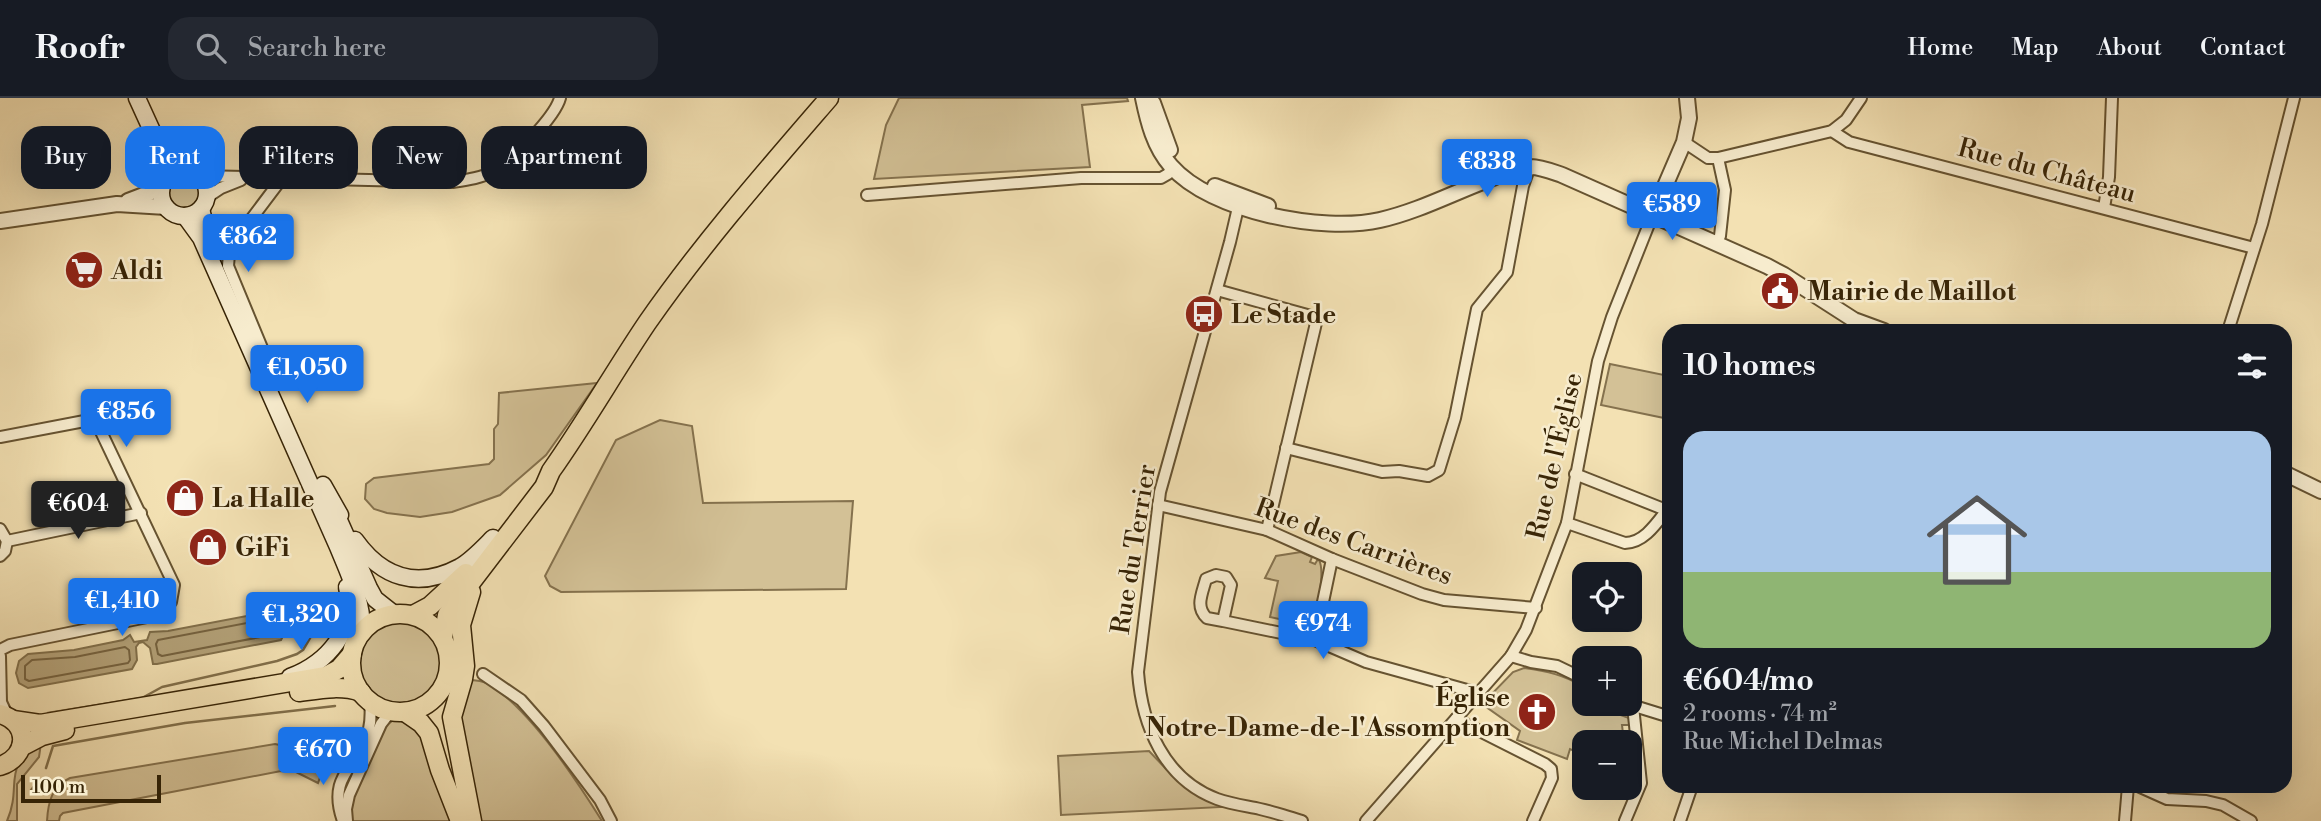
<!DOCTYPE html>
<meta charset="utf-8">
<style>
body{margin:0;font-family:"Libre Bodoni",serif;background:#242831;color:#f1f3f6;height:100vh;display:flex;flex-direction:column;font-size:26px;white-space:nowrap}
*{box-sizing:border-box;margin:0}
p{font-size:23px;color:#9ea1a6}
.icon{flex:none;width:38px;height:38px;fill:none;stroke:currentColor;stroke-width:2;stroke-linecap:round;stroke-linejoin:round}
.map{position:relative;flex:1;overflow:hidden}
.sheet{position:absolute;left:1662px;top:226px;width:630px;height:469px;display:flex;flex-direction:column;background:#171b24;border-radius:21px;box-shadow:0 7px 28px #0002}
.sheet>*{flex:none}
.banner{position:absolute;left:21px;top:28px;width:665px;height:63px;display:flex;gap:14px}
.tools{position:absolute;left:1572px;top:464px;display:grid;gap:14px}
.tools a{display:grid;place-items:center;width:70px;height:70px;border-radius:14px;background:#171b24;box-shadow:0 7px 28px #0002;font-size:35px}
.scale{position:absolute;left:21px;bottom:18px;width:140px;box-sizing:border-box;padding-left:7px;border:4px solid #372406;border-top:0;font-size:19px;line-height:24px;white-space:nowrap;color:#372406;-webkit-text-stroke:5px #f7ecce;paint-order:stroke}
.price{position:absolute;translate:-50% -60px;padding:0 16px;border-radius:7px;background:#1a73e8;color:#fff;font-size:23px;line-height:46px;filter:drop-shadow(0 2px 4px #0008)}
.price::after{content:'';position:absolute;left:50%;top:42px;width:21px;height:16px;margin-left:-10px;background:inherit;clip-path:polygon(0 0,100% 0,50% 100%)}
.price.active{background:#222;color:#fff}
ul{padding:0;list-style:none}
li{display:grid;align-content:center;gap:14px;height:371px;padding:0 21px}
li span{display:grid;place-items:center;height:217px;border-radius:21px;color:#555}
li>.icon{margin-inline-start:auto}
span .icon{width:126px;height:126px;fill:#fffc;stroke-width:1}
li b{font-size:30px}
h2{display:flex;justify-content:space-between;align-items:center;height:84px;padding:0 21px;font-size:30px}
.pill{padding:0 24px;border-radius:21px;background:#171b24;box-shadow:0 7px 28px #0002;font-size:24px;line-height:63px}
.pill.active{background:#1a73e8;color:#fff}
header{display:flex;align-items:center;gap:42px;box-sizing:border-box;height:98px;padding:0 35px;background:#171b24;border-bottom:2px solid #363941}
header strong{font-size:33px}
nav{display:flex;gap:38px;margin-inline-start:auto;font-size:24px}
.search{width:490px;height:63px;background:#242831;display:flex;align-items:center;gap:18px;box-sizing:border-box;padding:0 24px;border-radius:21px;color:#9ea1a6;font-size:26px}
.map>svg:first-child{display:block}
.green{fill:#d3c196;stroke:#85724e;stroke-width:2}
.water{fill:#b3a178;stroke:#816f4a;stroke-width:2}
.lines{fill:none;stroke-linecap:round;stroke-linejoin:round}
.shore{stroke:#75623f;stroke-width:2}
.stream{stroke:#816f4a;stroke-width:2.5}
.minor-casing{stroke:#665331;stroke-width:14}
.tertiary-casing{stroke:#665331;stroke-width:18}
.secondary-casing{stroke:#372406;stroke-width:19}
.primary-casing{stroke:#372406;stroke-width:21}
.minor{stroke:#f7ecce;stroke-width:10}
.tertiary{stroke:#f7ecce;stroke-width:14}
.secondary{stroke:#f7ecce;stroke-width:16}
.primary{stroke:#f3e1b3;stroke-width:18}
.labels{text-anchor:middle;stroke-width:5;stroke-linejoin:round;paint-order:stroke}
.street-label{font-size:26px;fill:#372406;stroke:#f7ecce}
.poi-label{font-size:26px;font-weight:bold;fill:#372406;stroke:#f7ecce;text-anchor:start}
</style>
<header>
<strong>Roofr</strong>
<div class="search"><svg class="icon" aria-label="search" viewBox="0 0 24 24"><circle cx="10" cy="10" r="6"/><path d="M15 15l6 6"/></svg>Search here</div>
<nav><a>Home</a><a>Map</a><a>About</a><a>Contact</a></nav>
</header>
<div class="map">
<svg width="2321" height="723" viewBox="0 0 2321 723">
<rect width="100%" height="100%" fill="#f3e1b3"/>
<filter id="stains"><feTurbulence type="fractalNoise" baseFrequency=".00286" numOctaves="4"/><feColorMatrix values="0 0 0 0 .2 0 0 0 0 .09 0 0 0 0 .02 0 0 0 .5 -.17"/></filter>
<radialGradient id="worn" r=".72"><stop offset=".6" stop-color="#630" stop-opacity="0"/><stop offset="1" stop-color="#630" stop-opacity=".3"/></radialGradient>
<g class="green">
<polygon points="899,0 1127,0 1128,3 1082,7 1090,69 874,81 886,27"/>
<circle cx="184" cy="95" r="17"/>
<polygon points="1610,266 1669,278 1669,294 1664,320 1601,307"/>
<polygon points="597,285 546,357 500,397 452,414 420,419 387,415 374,411 365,401 366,386 374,380 489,366 494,361 494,331 498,326 499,295"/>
<polygon points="660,322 692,328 703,405 853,403 846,491 561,494 550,488 545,478 616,342"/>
<path d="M1301 454 1312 459 1310 464 1315 466 1318 461 1319 462C1325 473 1318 514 1311 524 1307 529 1302 531 1296 532L1297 525 1270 519 1278 483 1265 480 1276 458Z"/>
<circle cx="401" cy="565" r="43"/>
<path d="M1524 570C1547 573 1564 577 1584 589V606H1604V611L1629 620 1635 627H1622L1624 644H1584V657L1570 651 1567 661 1517 642 1520 633 1482 606 1513 574Z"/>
<path d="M467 582C474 582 482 582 488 586 528 609 577 683 602 723H480L457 627Z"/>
<polygon points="395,621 400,621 421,634 452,723 351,723 352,696 384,629"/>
<path d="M41 645 39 659 17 686V723H7C23 686 0 670 41 645Z"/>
<path d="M275 646 293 650 324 668 318 685 296 674 281 673 63 715 60 718 59 723H47C48 704 52 688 70 680Z"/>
<polygon points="1149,653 1167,672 1222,709 1061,717 1058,658"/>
</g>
<polygon class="water" points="279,512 286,532 281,542 157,566 153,566 150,550 143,544 139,545 136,549 137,562 132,571 28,590 19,585 16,575 19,563 28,556 74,552 123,542 130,537 134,544 147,542 150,534 168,533"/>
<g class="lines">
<g class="shore">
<polygon points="273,520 276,522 279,531 276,536 162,558 158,556 156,546 158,542"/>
<polygon points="125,549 129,552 130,562 128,565 29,583 25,581 25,568 32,562 75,559"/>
</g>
<g class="stream">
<polyline points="48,615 142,600 162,589 277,563 297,556 303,552 317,528"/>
<polyline points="46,670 53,648 185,625 335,608"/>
<polyline points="31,692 37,685"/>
</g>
<g class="minor-casing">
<g id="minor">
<polyline points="1832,33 1849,44 2254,150"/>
<polyline points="1684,44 1708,60 1718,60 1832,33 1846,22 1861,0"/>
<path d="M199 78 452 84C466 82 482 80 494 73 512 63 555 19 560 0"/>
<polyline points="867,97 1081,80 1161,80 1168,76 1172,69"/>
<polyline points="206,100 221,90 241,82"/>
<path d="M1240 101 1230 144 1160 394 1138 574C1142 628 1164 681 1217 701 1231 706 1246 708 1260 711 1274 714 1288 719 1302 723"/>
<polyline points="2104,110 2109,79 2112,0"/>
<polyline points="1716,145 1720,138 1725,92 1718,60"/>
<polyline points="1217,192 1311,218 1316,225 1267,432"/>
<polyline points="2228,233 2262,126 2294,0"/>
<polyline points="274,279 228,168 229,156 234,144 283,79"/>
<polyline points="0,339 95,321 174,487 171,504 157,517 10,547 0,552"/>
<polyline points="1286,350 1382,374 1399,373 1428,378 1439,372 1455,320 1477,211 1507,174 1523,88 1530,68"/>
<polyline points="1575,376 1666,412"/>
<polyline points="1158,407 1267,432 1332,461 1422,496 1444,502 1536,510"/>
<path d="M1567 425 1625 445C1645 445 1658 423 1670 408"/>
<polyline points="0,431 7,443 5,453 0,458"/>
<polyline points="7,443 141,415"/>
<path d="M1223 523 1207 520C1195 509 1202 496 1206 481L1216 477 1226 479 1231 487 1223 523 1315 542 1366 564 1478 595"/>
<polyline points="1315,542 1332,461"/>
<polyline points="0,558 1,604 8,619"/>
<polyline points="1511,558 1531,564 1557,568 1584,581"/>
<polyline points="483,576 521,602 544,628 600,702 611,723"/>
<polyline points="1628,606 1670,619"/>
<polyline points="1456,621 1545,666 1551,671 1552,680 1533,723"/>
<polyline points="2138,688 2167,701 2206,703 2223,707 2251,723"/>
<path d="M343 723C326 675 360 669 369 631 371 622 371 613 370 603"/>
<polyline points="347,723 346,711 349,697 381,626 391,613"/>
<polyline points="1366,723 1511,558 1526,532 1567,425 1598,263 1612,219 1653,116"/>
<polyline points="1625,723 1641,685 1633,608"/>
<polyline points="1680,723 1692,688"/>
<polyline points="2125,723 2128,688"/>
</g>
</g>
<g class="tertiary-casing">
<g id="tertiary">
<path d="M1143 0C1148 24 1154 49 1171 68 1211 114 1323 135 1380 122 1416 114 1451 96 1485 83 1499 78 1516 68 1531 69 1541 69 1553 74 1562 77L1767 168 1784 177 1854 222 1884 233"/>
<polyline points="1153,5 1170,52"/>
<polyline points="1215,88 1268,108"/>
<polyline points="128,103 162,90"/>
<polyline points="1653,116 1684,44 1689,20 1687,0"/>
<polyline points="0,123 117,106 166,109"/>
<polyline points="2286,376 2321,393"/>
</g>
</g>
<g class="secondary-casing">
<g id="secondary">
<polyline points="137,0 163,57 168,80"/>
<circle cx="184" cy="95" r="23"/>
<polyline points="201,111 209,143"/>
<path d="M185 118 201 140 338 449C349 476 363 504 362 534"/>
<polyline points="323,387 340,417"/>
<polyline points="334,411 369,490 375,501 394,516"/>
<path d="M355 442C382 480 417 492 460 469 472 462 483 450 493 440"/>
<path d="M290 579C327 565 357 532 347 489"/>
</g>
</g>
<g class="primary-casing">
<g id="primary">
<polyline points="471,494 461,527 465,568 463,581 452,619 472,723"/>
<circle cx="400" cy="565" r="49"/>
<polyline points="413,517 430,508 466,475"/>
<path d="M443 540 447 517 453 508 544 389 551 373C585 325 614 274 647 225 702 146 766 73 829 0"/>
<path d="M299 594C321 591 341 587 361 594"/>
<polyline points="405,614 421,625 429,635 440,672 460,723"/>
<path d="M0 616C30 624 29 659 0 668"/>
<polyline points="13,622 40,626 58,623 326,578 339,571 352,556"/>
<polyline points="21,649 42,638 65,632"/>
</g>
</g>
<use href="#minor" class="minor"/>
<use href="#tertiary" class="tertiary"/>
<use href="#secondary" class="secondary"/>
<use href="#primary" class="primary"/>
</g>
<defs>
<g id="supermarket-disc" transform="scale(2.0125)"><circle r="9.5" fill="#8f2418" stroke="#f7ecce"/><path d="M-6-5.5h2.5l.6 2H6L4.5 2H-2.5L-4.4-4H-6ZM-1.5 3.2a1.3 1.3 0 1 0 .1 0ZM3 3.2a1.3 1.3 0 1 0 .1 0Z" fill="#fff"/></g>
<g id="civic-disc" transform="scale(2.0125)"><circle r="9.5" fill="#8f2418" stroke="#f7ecce"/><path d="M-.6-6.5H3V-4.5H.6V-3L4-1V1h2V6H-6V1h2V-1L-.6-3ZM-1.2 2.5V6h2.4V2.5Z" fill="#fff"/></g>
<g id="bus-disc" transform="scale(2.0125)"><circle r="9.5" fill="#8f2418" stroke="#f7ecce"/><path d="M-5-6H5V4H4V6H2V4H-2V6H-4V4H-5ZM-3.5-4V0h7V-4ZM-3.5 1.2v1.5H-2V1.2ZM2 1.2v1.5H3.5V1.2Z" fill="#fff"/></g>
<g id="shop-disc" transform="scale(2.0125)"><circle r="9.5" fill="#8f2418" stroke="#f7ecce"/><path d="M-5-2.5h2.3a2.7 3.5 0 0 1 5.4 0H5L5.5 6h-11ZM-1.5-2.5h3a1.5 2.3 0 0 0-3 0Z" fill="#fff"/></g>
<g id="church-disc" transform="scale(2.0125)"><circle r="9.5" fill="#8f2418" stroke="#f7ecce"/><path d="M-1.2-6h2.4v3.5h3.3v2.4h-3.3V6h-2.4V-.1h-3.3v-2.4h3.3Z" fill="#fff"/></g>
</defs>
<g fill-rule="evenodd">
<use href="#supermarket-disc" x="84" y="172"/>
<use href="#civic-disc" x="1780" y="193"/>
<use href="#bus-disc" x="1204" y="216"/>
<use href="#shop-disc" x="185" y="400"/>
<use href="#shop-disc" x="208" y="449"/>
<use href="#church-disc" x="1537" y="614"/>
</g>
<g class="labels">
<g class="street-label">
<text transform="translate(2047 72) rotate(15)" y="9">Rue du Château</text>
<text transform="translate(1554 358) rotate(-77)" y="9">Rue de l'Église</text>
<text transform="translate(1354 443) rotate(20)" y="9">Rue des Carrières</text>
<text transform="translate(1133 451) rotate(-81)" y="9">Rue du Terrier</text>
</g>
<g class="poi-label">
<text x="111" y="181">Aldi</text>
<text x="1807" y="202">Mairie de Maillot</text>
<text x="1231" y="225">Le Stade</text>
<text x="212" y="409">La Halle</text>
<text x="235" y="458">GiFi</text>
<text x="1510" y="608" text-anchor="end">Église<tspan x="1510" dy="30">Notre-Dame-de-l'Assomption</tspan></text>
</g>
</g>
<rect width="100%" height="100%" filter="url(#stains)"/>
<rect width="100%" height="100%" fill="url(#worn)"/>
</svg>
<div class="tools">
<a><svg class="icon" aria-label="locate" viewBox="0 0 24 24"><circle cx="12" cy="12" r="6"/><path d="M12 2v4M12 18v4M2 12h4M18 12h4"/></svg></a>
<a>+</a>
<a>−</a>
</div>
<div class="scale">100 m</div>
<b class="price" style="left:1487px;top:101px">€838</b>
<b class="price" style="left:1672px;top:144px">€589</b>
<b class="price" style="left:248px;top:176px">€862</b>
<b class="price" style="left:307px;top:307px">€1,050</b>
<b class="price" style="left:126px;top:351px">€856</b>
<b class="price active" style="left:78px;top:443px">€604</b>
<b class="price" style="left:122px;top:540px">€1,410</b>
<b class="price" style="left:301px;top:554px">€1,320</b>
<b class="price" style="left:1323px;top:563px">€974</b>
<b class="price" style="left:323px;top:689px">€670</b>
<div class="banner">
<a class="pill">Buy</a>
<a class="pill active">Rent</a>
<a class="pill">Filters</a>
<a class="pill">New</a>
<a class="pill">Apartment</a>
</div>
<section class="sheet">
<h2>10 homes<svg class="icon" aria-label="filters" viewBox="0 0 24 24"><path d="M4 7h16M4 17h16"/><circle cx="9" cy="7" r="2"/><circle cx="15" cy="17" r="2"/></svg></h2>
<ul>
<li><span style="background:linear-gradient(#a9c7e8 65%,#8fb573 0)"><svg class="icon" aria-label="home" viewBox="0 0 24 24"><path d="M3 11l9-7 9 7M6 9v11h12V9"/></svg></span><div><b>€604/mo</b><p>2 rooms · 74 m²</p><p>Rue Michel Delmas</p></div></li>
</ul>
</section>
</div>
